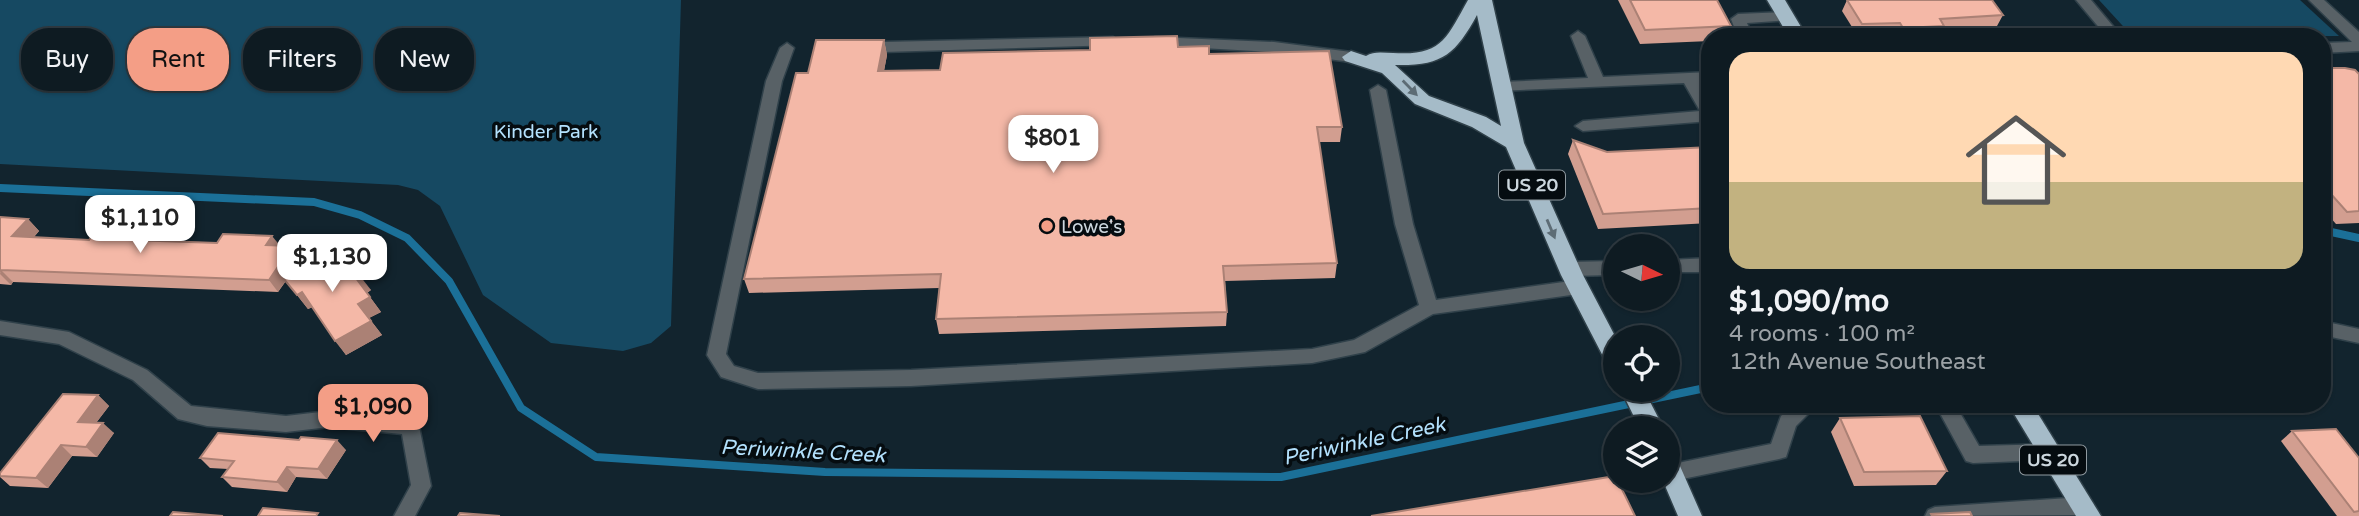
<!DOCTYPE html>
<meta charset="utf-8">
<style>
body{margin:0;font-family:"Varela Round",sans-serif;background:#1c282f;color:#f1f3f6;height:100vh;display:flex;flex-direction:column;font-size:26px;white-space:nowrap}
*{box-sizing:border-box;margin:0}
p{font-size:23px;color:#9ba1a5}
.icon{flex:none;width:38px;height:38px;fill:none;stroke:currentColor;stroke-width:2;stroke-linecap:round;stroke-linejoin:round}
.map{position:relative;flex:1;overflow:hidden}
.details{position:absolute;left:1701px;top:28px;width:630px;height:385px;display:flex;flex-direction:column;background:#0e1b22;border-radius:28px;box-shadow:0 2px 5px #0004,0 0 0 2px #2e3940}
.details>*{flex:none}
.top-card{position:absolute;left:21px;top:28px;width:665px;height:63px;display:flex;gap:14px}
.needle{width:46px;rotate:95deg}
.fabs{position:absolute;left:1603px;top:234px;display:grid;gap:14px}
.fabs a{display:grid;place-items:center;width:77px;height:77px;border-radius:50%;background:#0e1b22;box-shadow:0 2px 5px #0004,0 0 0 2px #2e3940;font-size:35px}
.price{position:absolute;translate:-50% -60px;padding:0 16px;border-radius:14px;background:#fff;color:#222;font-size:23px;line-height:46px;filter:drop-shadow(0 2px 4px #0008)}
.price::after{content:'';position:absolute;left:50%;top:42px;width:21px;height:16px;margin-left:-10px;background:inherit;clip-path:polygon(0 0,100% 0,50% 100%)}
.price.active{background:#f49e86;color:#111}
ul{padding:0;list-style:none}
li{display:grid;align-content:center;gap:14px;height:371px;padding:0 28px}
li span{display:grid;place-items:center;height:217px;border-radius:21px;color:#555}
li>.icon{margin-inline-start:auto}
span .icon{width:126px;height:126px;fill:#fffc;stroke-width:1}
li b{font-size:30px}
.chip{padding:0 24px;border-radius:28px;background:#0e1b22;box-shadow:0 2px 5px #0004,0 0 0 2px #2e3940;font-size:24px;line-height:63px}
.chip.active{background:#f49e86;color:#111}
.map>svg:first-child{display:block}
.green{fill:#164962}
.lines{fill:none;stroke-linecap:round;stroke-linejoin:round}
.stream{stroke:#1b7098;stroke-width:8}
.minor-casing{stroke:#30414a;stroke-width:3}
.highway-casing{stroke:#30414a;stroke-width:3}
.minor{fill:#586166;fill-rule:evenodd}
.highway{fill:#a5bbc8;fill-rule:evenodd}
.wall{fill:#d29e90}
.shaded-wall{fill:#ab8175}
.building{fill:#f4b8a7;stroke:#ab8175;stroke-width:2}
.oneway{fill:#5d6c75}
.poi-dot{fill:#f49e86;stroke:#050c10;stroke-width:2.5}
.labels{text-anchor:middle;stroke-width:7;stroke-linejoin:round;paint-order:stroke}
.shield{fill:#050c10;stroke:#909aa0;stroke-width:2}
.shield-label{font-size:18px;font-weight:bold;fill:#ccd7de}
.park-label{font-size:19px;fill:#b4e2fe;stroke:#050c10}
.poi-label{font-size:19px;fill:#ccd7de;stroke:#050c10;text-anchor:start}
.water-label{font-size:21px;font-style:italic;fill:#b2e0fc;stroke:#050c10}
</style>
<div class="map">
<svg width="2359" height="516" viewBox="0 0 2359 516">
<rect width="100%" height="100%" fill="#12242e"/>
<g class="green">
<polygon points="0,0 681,0 671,326 651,343 623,351 551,343 483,295 440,206 418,190 398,185 0,164"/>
<polygon points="2099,0 2300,0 2339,36 2133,37"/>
</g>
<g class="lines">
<g class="stream">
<polyline points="0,188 314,202 360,215 407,238 449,281 521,408 596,457 825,472 1281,477 1710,387"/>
<polyline points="2322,230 2359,238"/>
</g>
<g class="minor-casing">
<g id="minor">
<polygon points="2076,0 2091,0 2122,37 2107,37"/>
<polygon points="2309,0 2324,0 2359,32 2359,51 2322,53 2322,43 2352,42"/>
<polygon points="1786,12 1791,14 1793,17 1791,20 1747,23 1753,37 1738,37 1731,19 1738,14"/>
<polygon points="1578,31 1585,36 1603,77 1710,72 1710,82 1699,82 1710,101 1710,121 1583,131 1575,126 1583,121 1700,111 1684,83 1497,91 1494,87 1502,82 1588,78 1571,36"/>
<polygon points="1113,37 1120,42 1118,45 883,52 876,47 883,42"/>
<polygon points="1155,37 1274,42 1351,52 1359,57 1351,62 1274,52 1150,45 1148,42"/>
<polygon points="787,43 794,48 782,81 726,354 734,366 758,373 911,370 1312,349 1354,340 1419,305 1395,224 1370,90 1378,85 1386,90 1413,224 1436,300 1578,280 1584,282 1587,287 1584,292 1578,294 1433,314 1365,352 1312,363 911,386 758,389 721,377 707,355 766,81 780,48"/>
<polygon points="1710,258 1710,272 1668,272 1668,260"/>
<polygon points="1615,261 1615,275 1569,276 1563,274 1560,269 1563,264 1569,262"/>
<polygon points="0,321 69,332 147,370 191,406 286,416 329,411 418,421 431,486 415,516 394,516 411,485 402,434 329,427 286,432 207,426 178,419 133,380 59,344 0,335"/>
<polygon points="2322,321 2359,329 2359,343 2322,335"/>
<polygon points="1795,404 1818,404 1796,426 1786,457 1779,459 1668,482 1667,481 1668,465 1771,444 1781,416"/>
<polygon points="1935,404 1955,404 1979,446 2048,444 2055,446 2058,452 2055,458 2048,460 1973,463 1966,461"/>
<polygon points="2083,497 2090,500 2093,506 2090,512 2083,515 1925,516 1928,510 1935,507"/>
</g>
</g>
<g class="highway-casing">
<g id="highway">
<path d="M1468 0H1492L1524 143 1583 275 1616 338 1615 367 1607 364 1561 275 1506 147 1472 127 1415 104 1382 73 1345 61 1342 57 1351 51 1366 56C1374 51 1383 53 1393 53 1442 56 1446 39 1468 0ZM1477 15 1501 126 1486 117 1429 96 1395 65C1442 66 1455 55 1477 15Z"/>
<polygon points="1767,0 1785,0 1807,37 1789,37"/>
<polygon points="1621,390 1644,390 1664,429 1640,429"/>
<polygon points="2008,404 2032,404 2101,516 2076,516"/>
<polygon points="1668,454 1676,457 1702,516 1678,516 1663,481 1668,481"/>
</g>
</g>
<use href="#minor" class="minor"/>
<use href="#highway" class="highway"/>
</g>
<g class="wall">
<polygon points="1618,0 1717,0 1731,26 1727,37 1710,37 1710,41 1640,44"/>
<polygon points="1847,0 2003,15 1997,26 1943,29 1939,36 1896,37 1894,34 1857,35 1842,11"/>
<polygon points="884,40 887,55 884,71 940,70 1090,50 1178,47 1209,54 1342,127 1340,142 1319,142 1337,263 1335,278 1225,281 1227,312 1226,326 939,334 936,319 939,288 749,293 744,279 808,73"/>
<polygon points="2322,68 2359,74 2359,223 2336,224 2322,208"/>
<polygon points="1573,140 1607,152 1710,147 1710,223 1598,229 1568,154"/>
<polygon points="0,217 28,219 39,231 34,237 89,240 140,231 149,241 279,245 301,258 290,274 329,264 371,290 367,293 381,312 369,318 382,335 346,355 312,307 308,309 286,281 278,292 13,282 11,285 0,284"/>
<polygon points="98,395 109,406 96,423 114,433 97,457 72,456 48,488 10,486 0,477 0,473"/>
<polygon points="1840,418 1947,471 1936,485 1854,486 1831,432"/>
<polygon points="2292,431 2359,458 2359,516 2337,516 2281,441"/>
<polygon points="346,450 327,479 296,477 287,492 232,487 222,477 228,469 210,468 200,458"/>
</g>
<g class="shaded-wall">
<polygon points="884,40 887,55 881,86 878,71"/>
<polygon points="28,219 39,231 24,248 12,236"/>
<polygon points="140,231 151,243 133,240"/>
<polygon points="272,236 282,248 266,245"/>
<polygon points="292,246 301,258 278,292 269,280"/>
<polygon points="1,270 13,282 11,285 0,274"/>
<polygon points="360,276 371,290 366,293 356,278"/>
<polygon points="302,292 313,307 308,309 297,295"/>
<polygon points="370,297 381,312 369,318 358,304"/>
<polygon points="371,321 382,335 346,355 335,341"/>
<polygon points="98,395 109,406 89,432 78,422"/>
<polygon points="103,423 114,433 97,457 86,447"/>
<polygon points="337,440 346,450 327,479 318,469"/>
<polygon points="61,445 72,456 48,488 36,478"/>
<polygon points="287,467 296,477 287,492 277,482"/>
</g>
<g class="building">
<polygon points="1630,0 1717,0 1731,26 1645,30"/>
<polygon points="1847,0 1992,0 2003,15 1940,19 1944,26 1903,28 1900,23 1862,24"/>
<polygon points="1177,36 1178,47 1209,46 1209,54 1329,51 1342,127 1317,127 1337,263 1223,266 1227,312 936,319 941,274 744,279 796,73 808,73 816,40 884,40 878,71 940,70 943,53 1090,50 1090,38"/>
<polygon points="2322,68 2345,68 2355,70 2359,74 2359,211 2347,212 2322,184"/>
<polygon points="1573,140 1607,152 1710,147 1710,208 1603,214"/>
<polygon points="0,217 28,219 12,236 89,240 97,229 140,231 133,240 217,243 223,234 272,236 266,245 292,246 269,280 1,270 0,271"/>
<polygon points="344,256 360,276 356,278 370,297 358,304 371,321 335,341 302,292 297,295 283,278 323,257 329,264"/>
<polygon points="63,394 98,395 78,422 103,423 86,447 61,445 36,478 0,476 0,473"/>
<polygon points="1920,416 1947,471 1864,472 1840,418"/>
<polygon points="2336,429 2359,458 2359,511 2354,512 2292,431"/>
<polygon points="218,433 299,440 301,437 337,440 318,469 287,467 277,482 222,477 234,461 200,458"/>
<polygon points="1615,476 1615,481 1618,481 1635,516 1371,516"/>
<polygon points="263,508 318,513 316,516 258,516"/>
<polygon points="173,512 223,516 170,516"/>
<polygon points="1970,512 1972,516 1932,516 1931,514"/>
<polygon points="460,513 500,516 458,516"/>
</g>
<defs><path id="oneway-solid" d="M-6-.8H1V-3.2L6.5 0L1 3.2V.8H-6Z" transform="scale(1.75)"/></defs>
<g class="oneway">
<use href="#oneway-solid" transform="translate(1410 88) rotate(46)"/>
<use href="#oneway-solid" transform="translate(1551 229) rotate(67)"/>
</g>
<circle class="poi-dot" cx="1047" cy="226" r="7"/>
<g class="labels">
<g class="shield">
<rect x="1499" y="170.5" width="66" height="29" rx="5"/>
<rect x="2020" y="445.5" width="66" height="29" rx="5"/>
</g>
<g class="shield-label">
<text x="1532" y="191">US 20</text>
<text x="2053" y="466">US 20</text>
</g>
<g class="park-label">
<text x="546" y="138">Kinder Park</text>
</g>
<g class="poi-label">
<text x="1061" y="233">Lowe's</text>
</g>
<g class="water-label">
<text transform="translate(1364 441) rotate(-12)" y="7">Periwinkle Creek</text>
<text transform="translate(803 451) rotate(3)" y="7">Periwinkle Creek</text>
</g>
</g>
</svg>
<div class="fabs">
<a><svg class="needle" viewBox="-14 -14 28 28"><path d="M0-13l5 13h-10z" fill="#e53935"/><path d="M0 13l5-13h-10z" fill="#9ba1a5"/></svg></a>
<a><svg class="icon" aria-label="locate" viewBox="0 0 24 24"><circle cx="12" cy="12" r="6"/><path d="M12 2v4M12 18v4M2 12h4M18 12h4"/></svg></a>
<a><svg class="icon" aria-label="layers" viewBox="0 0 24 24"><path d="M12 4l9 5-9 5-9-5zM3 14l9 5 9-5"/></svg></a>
</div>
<b class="price" style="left:1053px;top:175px">$801</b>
<b class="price" style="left:140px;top:255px">$1,110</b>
<b class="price" style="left:332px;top:294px">$1,130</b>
<b class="price active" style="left:373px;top:444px">$1,090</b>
<div class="top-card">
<a class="chip">Buy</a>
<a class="chip active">Rent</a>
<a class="chip">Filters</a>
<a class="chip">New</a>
</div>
<section class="details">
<ul>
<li><span style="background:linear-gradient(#ffd9b3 60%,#c2b280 0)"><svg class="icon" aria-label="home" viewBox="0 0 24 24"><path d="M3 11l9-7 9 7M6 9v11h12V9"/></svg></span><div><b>$1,090/mo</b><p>4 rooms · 100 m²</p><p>12th Avenue Southeast</p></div></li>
</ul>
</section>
</div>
